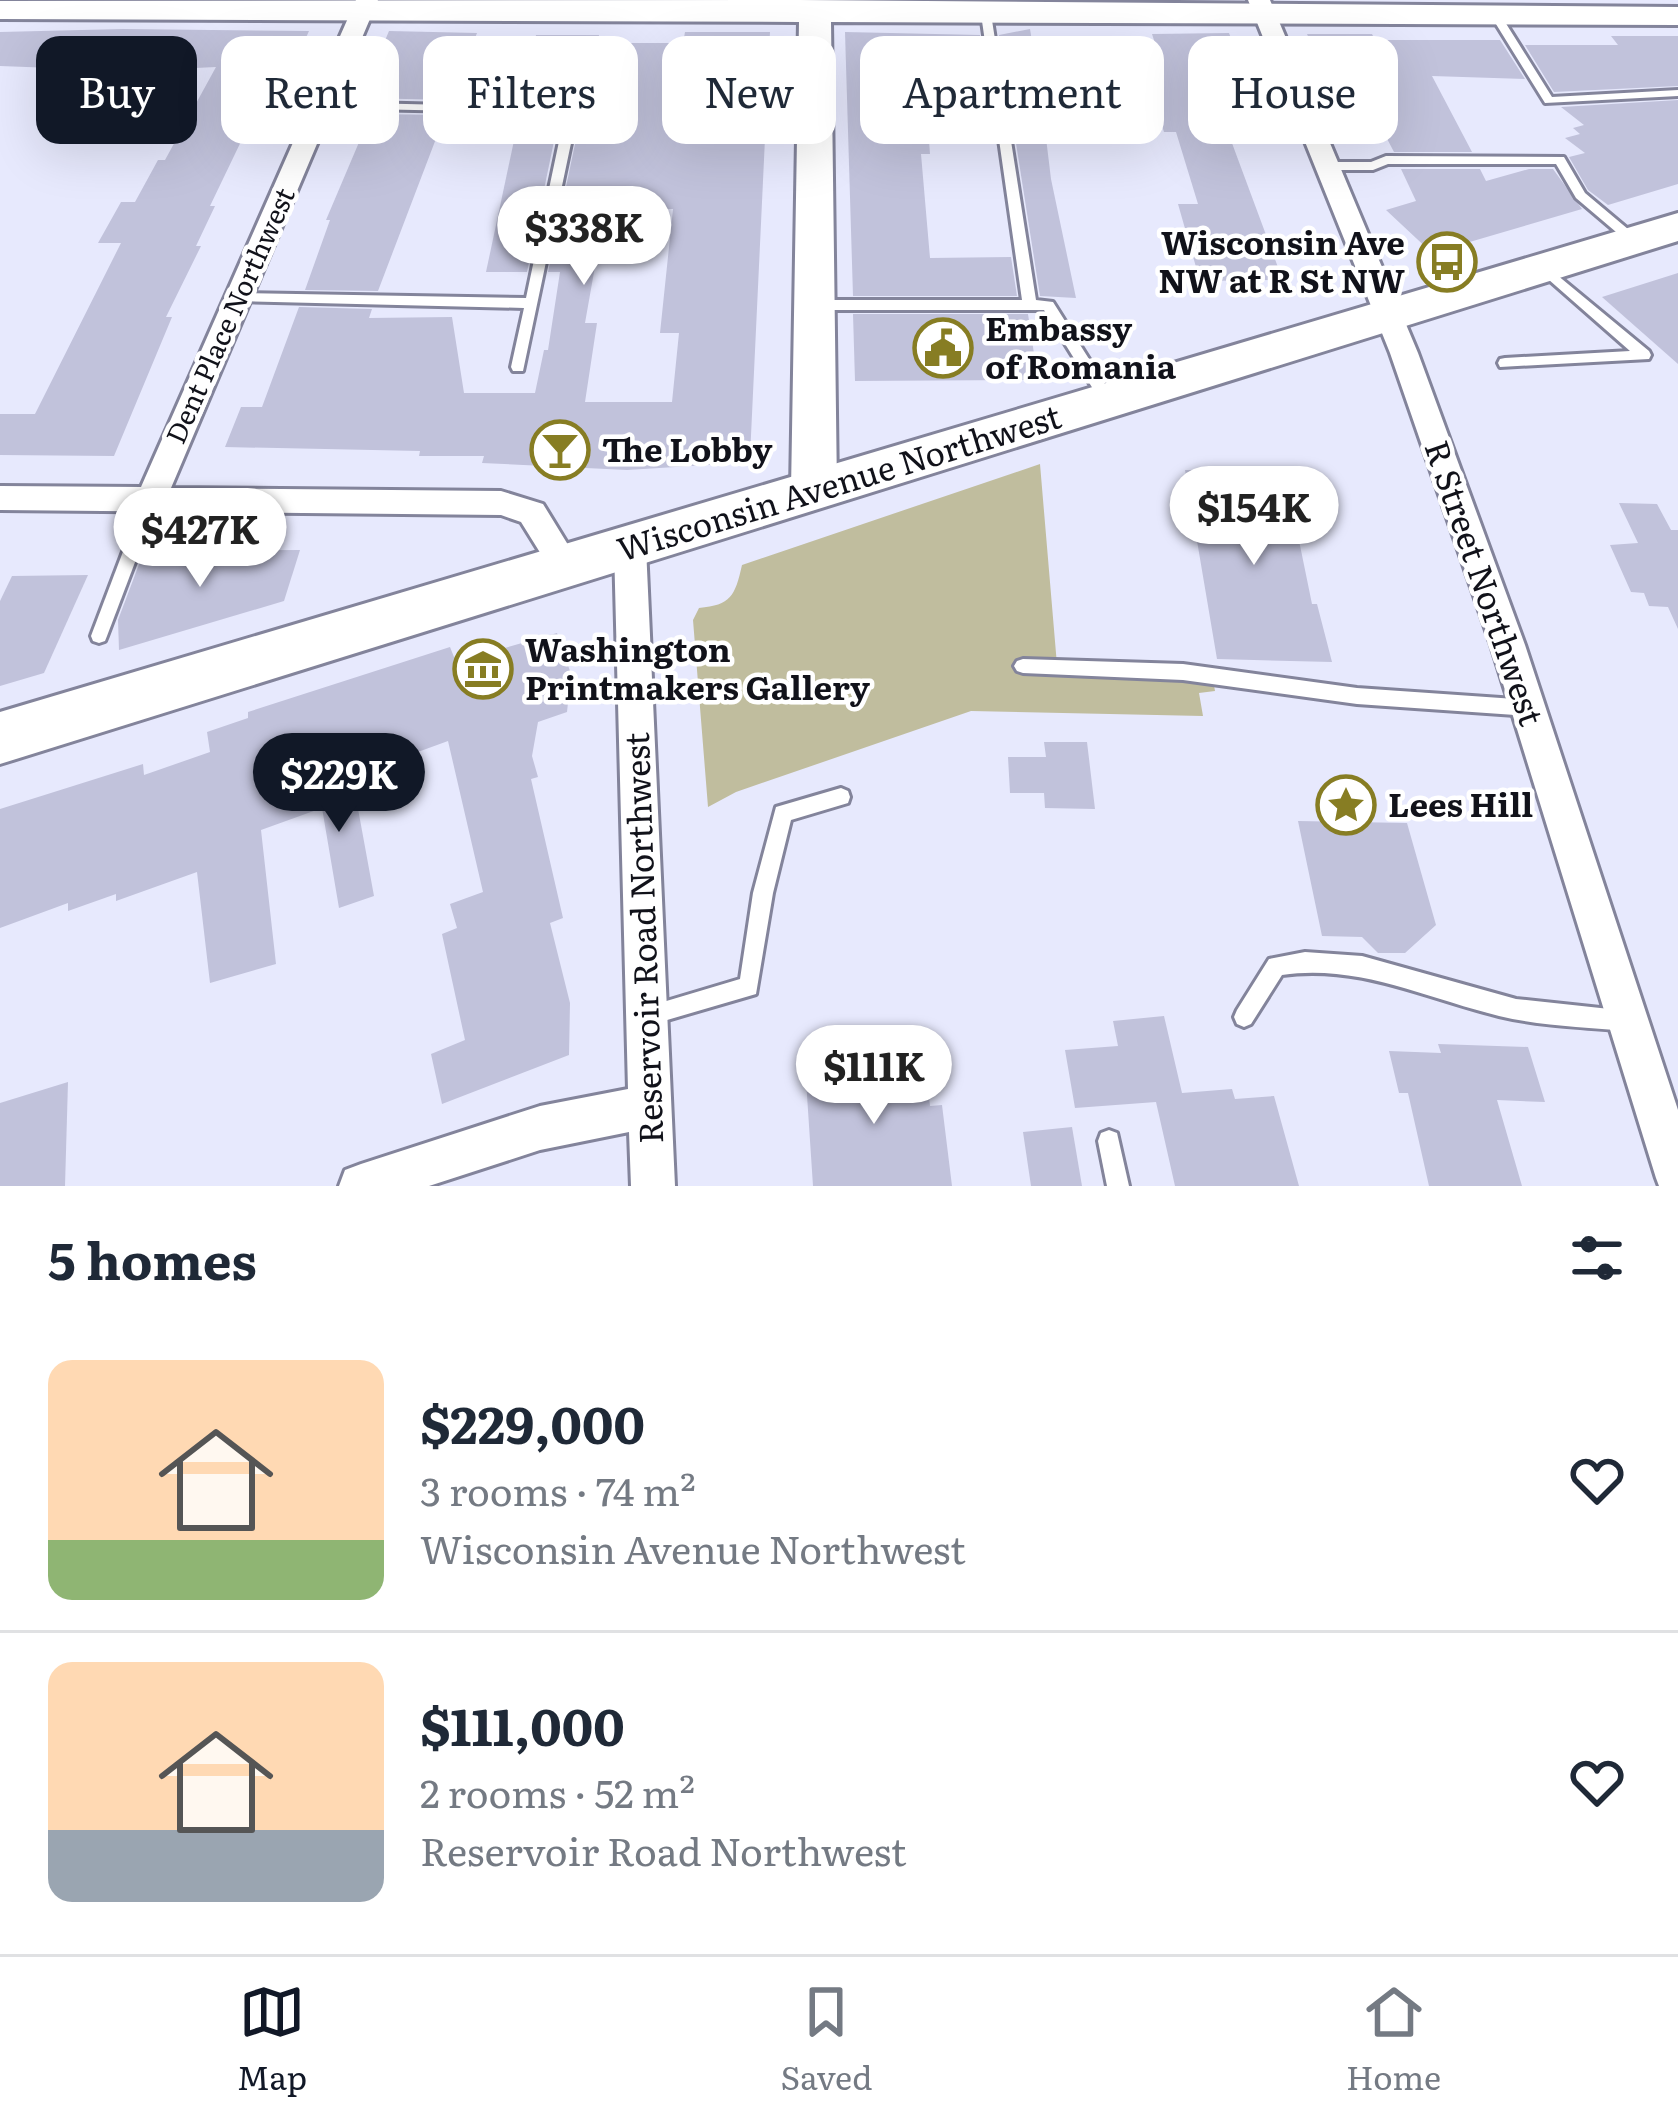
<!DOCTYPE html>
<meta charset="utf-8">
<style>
body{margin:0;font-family:Literata,serif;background:#f2f2f3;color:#1f2937;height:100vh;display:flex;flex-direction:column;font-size:45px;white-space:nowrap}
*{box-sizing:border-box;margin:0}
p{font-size:39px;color:#747a83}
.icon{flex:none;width:66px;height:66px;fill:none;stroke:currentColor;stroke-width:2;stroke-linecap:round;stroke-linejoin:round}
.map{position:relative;height:1186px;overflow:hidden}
.drawer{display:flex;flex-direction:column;background:#fff;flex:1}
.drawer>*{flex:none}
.guide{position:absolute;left:36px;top:36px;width:1608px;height:108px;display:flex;gap:24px}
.price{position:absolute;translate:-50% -102px;padding:0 27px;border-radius:42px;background:#fff;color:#222;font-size:39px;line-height:78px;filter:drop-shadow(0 3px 6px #0008)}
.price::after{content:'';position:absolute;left:50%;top:72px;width:36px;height:27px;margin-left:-18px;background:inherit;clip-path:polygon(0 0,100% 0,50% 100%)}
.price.current{background:#111827;color:#fff}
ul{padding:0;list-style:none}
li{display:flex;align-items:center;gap:36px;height:300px;padding:0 48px}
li+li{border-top:3px solid #e0e1e3}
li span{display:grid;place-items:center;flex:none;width:336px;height:240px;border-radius:24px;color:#555}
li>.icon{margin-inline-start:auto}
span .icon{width:144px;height:144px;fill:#fffc;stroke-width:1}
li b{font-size:51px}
h2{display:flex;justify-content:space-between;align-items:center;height:144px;padding:0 48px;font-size:51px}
.pill{padding:0 42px;border-radius:24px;background:#fff;box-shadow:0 12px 48px #0002;font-size:42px;line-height:108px}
.pill.current{background:#111827;color:#fff}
.menu{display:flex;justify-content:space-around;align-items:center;height:168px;border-top:3px solid #e0e1e3;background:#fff;font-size:33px;color:#747a83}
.menu a{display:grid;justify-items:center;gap:6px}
.menu .current{color:#111827}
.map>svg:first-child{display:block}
.green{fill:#c0bd9e}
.building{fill:#c1c2db;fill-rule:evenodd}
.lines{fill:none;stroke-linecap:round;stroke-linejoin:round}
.lane-casing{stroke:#83849b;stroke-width:6}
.street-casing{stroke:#83849b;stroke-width:6}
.secondary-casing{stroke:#83849b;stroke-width:6}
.primary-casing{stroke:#83849b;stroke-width:6}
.lane{fill:#fff;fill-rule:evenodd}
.street{fill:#fff;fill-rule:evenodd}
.secondary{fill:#fff;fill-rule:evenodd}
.primary{fill:#fff;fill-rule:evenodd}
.labels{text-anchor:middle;stroke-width:9;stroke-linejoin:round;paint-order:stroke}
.far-street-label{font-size:27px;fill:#11121a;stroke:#fff}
.poi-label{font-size:33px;font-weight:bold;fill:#11121a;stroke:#fff;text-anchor:start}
.street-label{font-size:33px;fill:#11121a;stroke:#fff}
</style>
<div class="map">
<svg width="1678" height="1186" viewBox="0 0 1678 1186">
<rect width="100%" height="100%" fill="#e7e9fd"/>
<path class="green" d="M1040 464 1057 665 1211 668 1215 691 1199 693 1203 716 971 711 736 792 708 807 693 620 699 608C731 605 735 596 742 565Z"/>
<g class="building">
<polygon points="123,29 309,31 277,102 260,102 210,206 215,206 196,246 201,246 166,317 172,317 114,456 0,455 0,414 35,414 121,243 98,243 121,202 135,202 158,160 165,160 216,67 133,71 0,66 0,32"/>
<polygon points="1030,29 1033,47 1072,47 1077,71 1164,71 1152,34 1229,33 1265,127 1226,127 1279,270 1269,270 1273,280 1200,281 1178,204 1198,204 1176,132 1164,132 1158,113 1143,112 1141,105 1042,105 1051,179 1076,298 1040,296 999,35"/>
<polygon points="389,31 477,33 450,100 361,98"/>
<path d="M685 32H770L750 457 724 464 627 470 482 463 484 456H419L420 451 225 447 241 407H262L299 307 372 309 369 318 452 317 464 393H535L544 350H548L560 272H548L582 111 576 104 523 102 536 35H599L598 43H683ZM673 209 660 333H679L672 402H585L597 323H585L605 210Z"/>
<polygon points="845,32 980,35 988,98 926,98 930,154 921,154 930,258 1011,257 1017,296 853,296"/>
<polygon points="1307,34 1372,34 1375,40 1500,40 1525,79 1432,76 1472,152 1394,152 1372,110 1341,110"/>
<polygon points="1611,36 1678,36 1678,86 1554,92 1525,45 1618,45"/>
<polygon points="1678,100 1678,184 1608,205 1588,190 1569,157 1585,153 1565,138 1580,134 1573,128 1584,125 1561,107"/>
<polygon points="371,114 445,115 378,291 305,290 330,220 326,220"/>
<polygon points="519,117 559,117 527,272 486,272"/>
<polygon points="1401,169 1480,169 1486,181 1529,169 1553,169 1582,209 1432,253 1386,210 1416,201"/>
<polygon points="1678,273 1678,364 1602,297"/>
<polygon points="853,314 1028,314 1038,380 855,381"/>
<polygon points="1185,470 1285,472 1312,604 1317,604 1332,662 1217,659"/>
<polygon points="1619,503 1657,504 1671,530 1678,530 1678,629 1668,607 1649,606 1644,593 1631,592 1610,545 1638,543"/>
<polygon points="300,550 284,601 119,650 118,620 144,551"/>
<polygon points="88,575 44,673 0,686 0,601 12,576"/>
<polygon points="557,633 571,674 567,712 538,722 532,756 538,777 531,779 563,918 550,923 570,1003 569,1055 442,1104 431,1054 465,1040 442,934 457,928 450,904 483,892 448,741 352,776 374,896 339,908 322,808 261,830 276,964 210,983 197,872 116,901 116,894 68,911 68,903 0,928 0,809 143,764 144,775 210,752 207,732 248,718 248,712 450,647 456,662"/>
<polygon points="1044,742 1087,742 1095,809 1045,808 1044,793 1010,793 1008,757 1046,757"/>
<polygon points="1298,821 1407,823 1436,925 1405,953 1378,953 1362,937 1322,936"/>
<polygon points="1164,1016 1182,1093 1232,1089 1235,1099 1274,1096 1299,1186 1175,1186 1156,1102 1075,1108 1065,1050 1118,1046 1113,1021"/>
<polygon points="1438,1044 1528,1047 1545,1102 1497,1100 1522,1186 1429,1186 1408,1093 1399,1093 1389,1051 1441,1053"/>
<polygon points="877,1059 878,1071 926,1068 930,1106 942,1105 952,1186 813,1186 805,1065"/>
<polygon points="68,1082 65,1186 0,1186 0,1103"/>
<polygon points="1072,1127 1082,1186 1031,1186 1023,1132"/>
</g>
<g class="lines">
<g class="lane-casing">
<g id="lane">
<polygon points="986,11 991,14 1036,300 1053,302 1113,397 1115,401 1113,405 1103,405 1044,310 815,310 808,305 815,300 1022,300 981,14"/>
<polygon points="1492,14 1500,14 1552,97 1678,90 1678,96 1545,103 1491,16"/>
<polygon points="323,102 576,108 578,110 523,371 513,371 511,367 524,308 235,301 233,298 240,293 526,298 565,113 319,108 319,104"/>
<polygon points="1386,156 1564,157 1585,193 1641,240 1639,243 1629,243 1576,198 1556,164 1388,164 1373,170 1327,170 1321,166 1327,162 1371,162"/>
<polygon points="1545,265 1649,351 1651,355 1649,359 1500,367 1498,363 1500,359 1505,358 1630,351 1540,272 1540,266"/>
<polygon points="151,493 159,499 107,636 105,641 99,643 93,641 91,636 143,499"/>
<polygon points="1023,659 1183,664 1357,688 1529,700 1535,702 1538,708 1535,714 1529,716 1357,704 1183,680 1023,673 1017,671 1014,666 1017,661"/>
<polygon points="841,788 848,791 850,797 848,803 791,820 773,893 756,994 650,1025 643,1022 640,1015 643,1008 740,979 753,893 776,807"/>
<path d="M1305 952 1362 956 1516 999 1628 1011 1635 1014 1638 1021 1635 1028 1628 1031C1585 1027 1541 1026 1499 1016 1425 998 1359 964 1282 975L1251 1024 1244 1027 1237 1024 1234 1017 1237 1010 1269 959Z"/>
<polygon points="1109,1130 1117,1133 1129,1186 1107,1186 1098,1141 1101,1133"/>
</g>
</g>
<g class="street-casing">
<g id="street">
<polygon points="356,0 378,0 171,488 501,491 543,504 581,566 576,575 565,579 554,575 521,522 501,515 0,510 0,486 141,487"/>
<polygon points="1248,0 1270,0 1418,353 1525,645 1678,1110 1678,1186 1659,1186 1656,1178 1491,645 1390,353"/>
<polygon points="630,534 641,538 646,547 675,1186 631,1186 629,1132 540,1150 429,1186 339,1186 345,1170 361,1164 540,1106 628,1089 614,547 619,538"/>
</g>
</g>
<g class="secondary-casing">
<polygon id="secondary" points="800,0 1678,7 1678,25 831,22 837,490 830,502 814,508 798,502 791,490 799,22 0,19 0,1"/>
</g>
<g class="primary-casing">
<polygon id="primary" points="1678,213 1678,241 0,764 0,712"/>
</g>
<use href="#lane" class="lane"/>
<use href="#street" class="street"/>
<use href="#secondary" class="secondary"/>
<use href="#primary" class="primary"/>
</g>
<defs>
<g id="bus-ring" transform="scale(3)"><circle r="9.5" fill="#fff" stroke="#877d23" stroke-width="1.5"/><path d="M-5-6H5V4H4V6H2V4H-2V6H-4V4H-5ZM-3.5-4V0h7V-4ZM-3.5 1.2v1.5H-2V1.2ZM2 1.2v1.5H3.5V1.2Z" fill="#877d23"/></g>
<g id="civic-ring" transform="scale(3)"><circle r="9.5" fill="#fff" stroke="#877d23" stroke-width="1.5"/><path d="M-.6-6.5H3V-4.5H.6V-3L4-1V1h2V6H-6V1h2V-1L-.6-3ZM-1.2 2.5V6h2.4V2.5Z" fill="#877d23"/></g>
<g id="bar-ring" transform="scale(3)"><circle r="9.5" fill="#fff" stroke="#877d23" stroke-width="1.5"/><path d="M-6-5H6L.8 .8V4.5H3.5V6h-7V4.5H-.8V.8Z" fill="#877d23"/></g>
<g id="museum-ring" transform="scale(3)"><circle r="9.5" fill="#fff" stroke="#877d23" stroke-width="1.5"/><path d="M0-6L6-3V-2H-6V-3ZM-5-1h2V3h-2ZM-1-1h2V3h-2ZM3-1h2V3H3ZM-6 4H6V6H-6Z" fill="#877d23"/></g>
<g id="sight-ring" transform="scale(3)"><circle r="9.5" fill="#fff" stroke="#877d23" stroke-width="1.5"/><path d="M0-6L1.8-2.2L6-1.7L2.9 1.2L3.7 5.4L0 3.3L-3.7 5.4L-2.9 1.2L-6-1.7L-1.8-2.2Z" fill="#877d23"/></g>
</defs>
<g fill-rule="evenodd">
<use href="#bus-ring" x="1447" y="262"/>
<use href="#civic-ring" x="943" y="348"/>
<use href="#bar-ring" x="560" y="450"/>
<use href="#museum-ring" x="483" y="669"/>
<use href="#sight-ring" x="1346" y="805"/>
</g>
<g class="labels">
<g class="far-street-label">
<text transform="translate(231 316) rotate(-66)" y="9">Dent Place Northwest</text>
</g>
<g class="poi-label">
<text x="1405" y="255" text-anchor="end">Wisconsin Ave<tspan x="1405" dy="38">NW at R St NW</tspan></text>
<text x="985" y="341">Embassy<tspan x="985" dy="38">of Romania</tspan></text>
<text x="602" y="462">The Lobby</text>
<text x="525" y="662">Washington<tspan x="525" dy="38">Printmakers Gallery</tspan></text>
<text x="1388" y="817">Lees Hill</text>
</g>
<g class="street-label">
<text transform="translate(839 483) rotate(-17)" y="12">Wisconsin Avenue Northwest</text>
<text transform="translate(1484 583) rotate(71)" y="12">R Street Northwest</text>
<text transform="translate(644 938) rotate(-92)" y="12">Reservoir Road Northwest</text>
</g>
</g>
</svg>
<b class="price" style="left:584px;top:288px">$338K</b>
<b class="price" style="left:1254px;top:568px">$154K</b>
<b class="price" style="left:200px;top:590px">$427K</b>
<b class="price current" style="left:339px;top:835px">$229K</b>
<b class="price" style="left:874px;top:1127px">$111K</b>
<div class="guide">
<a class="pill current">Buy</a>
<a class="pill">Rent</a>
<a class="pill">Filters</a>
<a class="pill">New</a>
<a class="pill">Apartment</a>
<a class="pill">House</a>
</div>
</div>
<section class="drawer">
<h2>5 homes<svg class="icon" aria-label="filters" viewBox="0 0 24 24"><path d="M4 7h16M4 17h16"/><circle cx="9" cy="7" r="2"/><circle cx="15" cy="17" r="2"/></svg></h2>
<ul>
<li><span style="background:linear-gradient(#ffd9b3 75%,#8fb573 0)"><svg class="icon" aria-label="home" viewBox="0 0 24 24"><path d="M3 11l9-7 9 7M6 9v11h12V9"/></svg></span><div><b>$229,000</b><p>3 rooms · 74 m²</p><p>Wisconsin Avenue Northwest</p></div><svg class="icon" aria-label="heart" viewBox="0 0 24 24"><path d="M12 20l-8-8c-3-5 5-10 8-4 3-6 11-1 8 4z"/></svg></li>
<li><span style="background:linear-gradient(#ffd9b3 70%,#9aa5b1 0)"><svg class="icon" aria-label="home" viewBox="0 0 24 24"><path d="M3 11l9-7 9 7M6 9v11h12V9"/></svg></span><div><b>$111,000</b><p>2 rooms · 52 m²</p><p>Reservoir Road Northwest</p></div><svg class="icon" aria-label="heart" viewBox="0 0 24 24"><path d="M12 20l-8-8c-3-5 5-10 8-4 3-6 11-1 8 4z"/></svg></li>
</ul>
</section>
<nav class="menu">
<a class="current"><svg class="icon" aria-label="map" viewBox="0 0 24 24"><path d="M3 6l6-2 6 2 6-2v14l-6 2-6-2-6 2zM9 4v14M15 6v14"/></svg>Map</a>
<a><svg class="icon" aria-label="saved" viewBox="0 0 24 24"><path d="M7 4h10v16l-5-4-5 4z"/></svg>Saved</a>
<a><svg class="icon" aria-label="home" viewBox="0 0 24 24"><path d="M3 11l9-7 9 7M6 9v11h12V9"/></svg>Home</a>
</nav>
